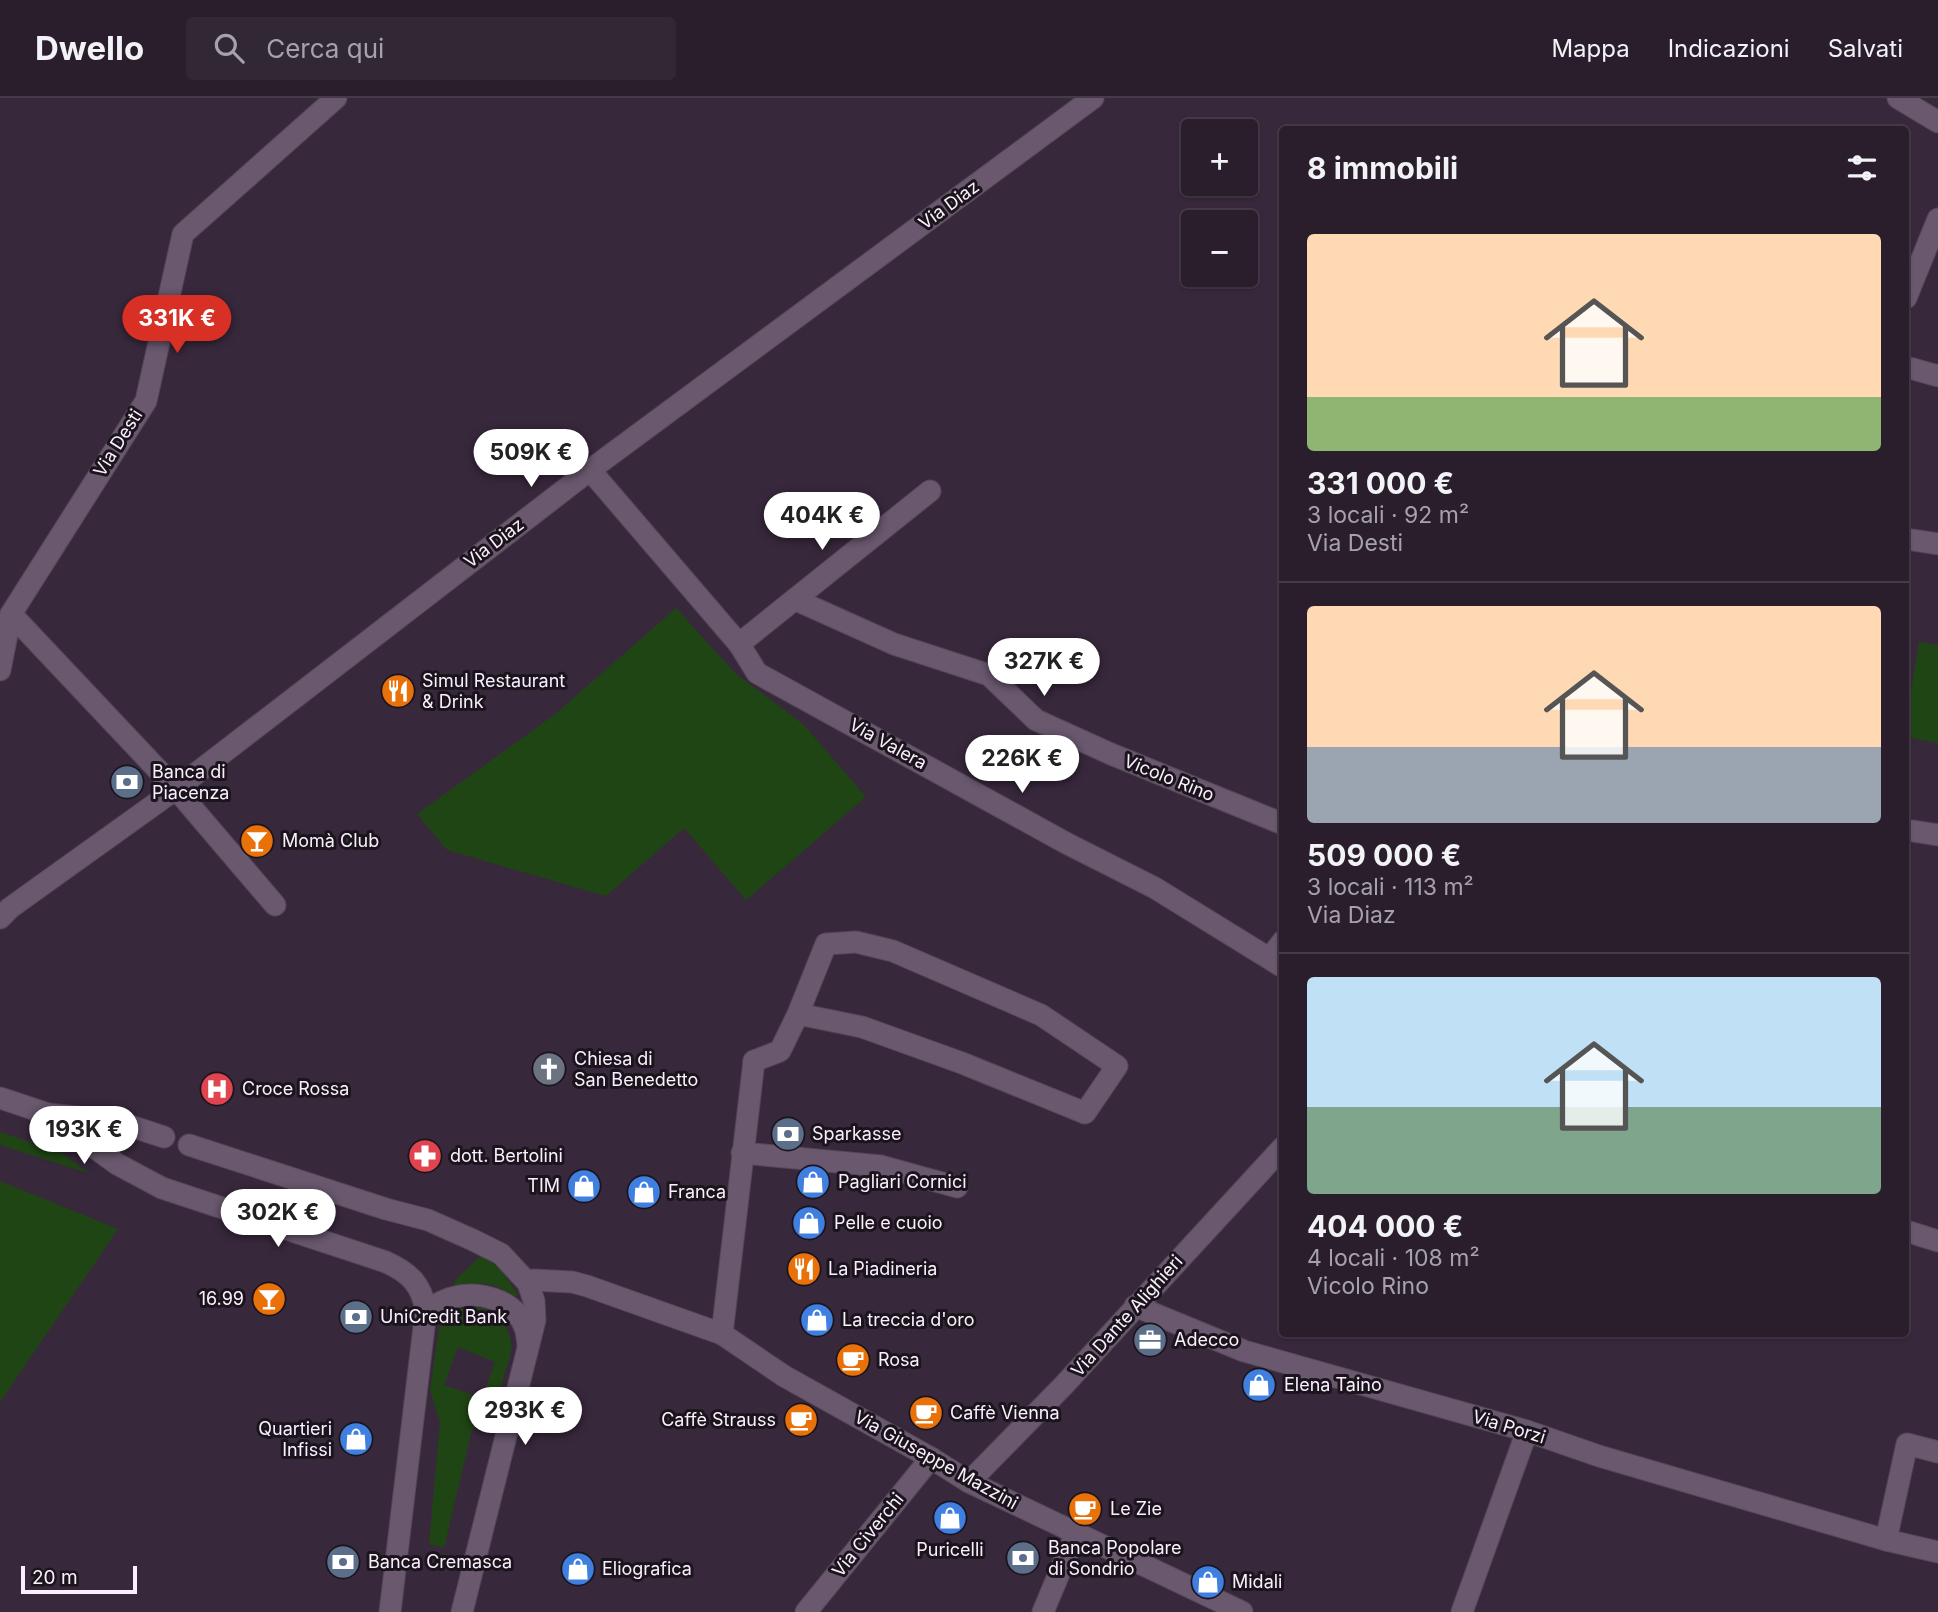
<!DOCTYPE html>
<html lang="it">
<meta charset="utf-8">
<style>
body{margin:0;font-family:Inter,sans-serif;background:#322735;color:#f1f3f6;height:100vh;display:flex;flex-direction:column;font-size:26px;white-space:nowrap}
*{box-sizing:border-box;margin:0}
p{font-size:23px;color:#a5a2aa}
.icon{flex:none;width:38px;height:38px;fill:none;stroke:currentColor;stroke-width:2;stroke-linecap:round;stroke-linejoin:round}
.map{position:relative;flex:1;overflow:hidden}
.side{position:absolute;left:1279px;top:28px;width:630px;height:1211px;display:flex;flex-direction:column;background:#2a1e2d;border-radius:7px;box-shadow:0 2px 5px #0004,0 0 0 2px #463c49}
.side>*{flex:none}
.controls{position:absolute;left:1181px;top:21px;display:grid;gap:14px}
.controls a{display:grid;place-items:center;width:77px;height:77px;border-radius:7px;background:#2a1e2d;box-shadow:0 2px 5px #0004,0 0 0 2px #463c49;font-size:35px}
.scale{position:absolute;left:21px;bottom:18px;width:116px;box-sizing:border-box;padding-left:7px;border:4px solid #faf0fd;border-top:0;font-size:19px;line-height:24px;white-space:nowrap;color:#faf0fd;-webkit-text-stroke:5px #1b141d;paint-order:stroke}
.price{position:absolute;translate:-50% -60px;padding:0 16px;border-radius:24px;background:#fff;color:#222;font-size:23px;line-height:46px;filter:drop-shadow(0 2px 4px #0008)}
.price::after{content:'';position:absolute;left:50%;top:42px;width:21px;height:16px;margin-left:-10px;background:inherit;clip-path:polygon(0 0,100% 0,50% 100%)}
.price.active{background:#d93025;color:#fff}
ul{padding:0;list-style:none}
li{display:grid;align-content:center;gap:14px;height:371px;padding:0 28px}
li+li{border-top:2px solid #463c49}
li span{display:grid;place-items:center;height:217px;border-radius:7px;color:#555}
li>.icon{margin-inline-start:auto}
span .icon{width:126px;height:126px;fill:#fffc;stroke-width:1}
li b{font-size:30px}
h2{display:flex;justify-content:space-between;align-items:center;height:84px;padding:0 28px;font-size:30px}
header{display:flex;align-items:center;gap:42px;box-sizing:border-box;height:98px;padding:0 35px;background:#2a1e2d;border-bottom:2px solid #463c49}
header strong{font-size:33px}
nav{display:flex;gap:38px;margin-inline-start:auto;font-size:24px}
.search{width:490px;height:63px;background:#322735;display:flex;align-items:center;gap:18px;box-sizing:border-box;padding:0 24px;border-radius:7px;color:#a5a2aa;font-size:26px}
.map>svg:first-child{display:block}
.green{fill:#204514;fill-rule:evenodd}
.lines{fill:none;stroke-linecap:round;stroke-linejoin:round}
.service-casing{stroke:#544757;stroke-width:23}
.pedestrian-casing{stroke:#544757;stroke-width:23}
.minor-casing{stroke:#544757;stroke-width:23}
.service{stroke:#69586e;stroke-width:21}
.pedestrian{stroke:#69586e;stroke-width:21}
.minor{stroke:#69586e;stroke-width:21}
.labels{text-anchor:middle;stroke-width:6;stroke-linejoin:round;paint-order:stroke}
.street-label{font-size:18px;fill:#faf0fd;stroke:#1b141d}
.poi-label{font-size:18px;fill:#faf0fd;stroke:#1b141d;text-anchor:start}
</style>
<header>
<strong>Dwello</strong>
<div class="search"><svg class="icon" aria-label="search" viewBox="0 0 24 24"><circle cx="10" cy="10" r="6"/><path d="M15 15l6 6"/></svg>Cerca qui</div>
<nav><a>Mappa</a><a>Indicazioni</a><a>Salvati</a></nav>
</header>
<div class="map">
<svg width="1938" height="1514" viewBox="0 0 1938 1514">
<rect width="100%" height="100%" fill="#38283c"/>
<g class="green">
<polygon points="676,510 735,575 804,627 866,699 746,802 684,730 606,798 447,752 417,716 554,617"/>
<polygon points="1919,544 1938,547 1938,645 1906,639 1906,623"/>
<polygon points="0,1034 59,1053 90,1076 0,1047"/>
<polygon points="0,1083 118,1131 0,1304"/>
<path d="M482 1157 501 1172 518 1197 513 1200C497 1181 471 1183 451 1191L457 1180Z"/>
<path d="M477 1209 490 1212 504 1226 510 1238 512 1250 495 1310 484 1324 472 1332 444 1450 429 1446 440 1324 430 1292 439 1230 446 1219 461 1211ZM458 1249 495 1264 482 1300 444 1287Z"/>
</g>
<g class="lines">
<g class="service-casing">
<g id="service">
<polyline points="176,691 275,807"/>
<polyline points="754,963 780,953 798,916 826,846 856,844 893,853 1041,917 1117,968 1085,1015 962,965 862,929 798,916"/>
<polyline points="742,1055 881,1068 957,1089"/>
</g>
</g>
<g class="pedestrian-casing">
<g id="pedestrian">
<polyline points="528,1185 533,1182 572,1184 587,1188 722,1236 784,1278 931,1360 969,1384 1242,1514"/>
<polyline points="1135,1208 1244,1253 1527,1333 1599,1358 1886,1442"/>
<polyline points="722,1236 754,963"/>
<polyline points="969,1384 1064,1287 1283,1049"/>
<polyline points="806,1514 931,1360"/>
<polyline points="1043,1514 1076,1435"/>
<polyline points="1462,1514 1527,1333"/>
</g>
</g>
<g class="minor-casing">
<g id="minor">
<polyline points="1898,0 1938,24"/>
<polyline points="1906,200 1938,121"/>
<polyline points="1906,269 1938,278"/>
<polyline points="590,372 739,546 757,575 1066,745 1155,790 1283,869"/>
<polyline points="1906,441 1938,446"/>
<polyline points="796,502 894,546 989,577 1036,622 1111,656 1283,726"/>
<polyline points="11,516 176,691"/>
<polyline points="739,546 930,393"/>
<polyline points="0,572 11,516 146,303 183,136 336,0"/>
<polyline points="1906,732 1938,737"/>
<polyline points="0,820 10,810 176,691 590,372 1093,0"/>
<polyline points="1270,860 1283,843"/>
<polyline points="0,1000 48,1016 115,1023 164,1039"/>
<path d="M48 1016 117 1066 162 1090 386 1164C410 1175 421 1186 426 1212L390 1514"/>
<polyline points="189,1047 386,1111 428,1122 473,1142 501,1156 528,1185 534,1203 535,1222 462,1514"/>
<polyline points="1906,1133 1938,1143"/>
<path d="M426 1212C434 1208 442 1203 451 1200 478 1192 515 1201 525 1230 527 1235 527 1241 528 1246"/>
<polyline points="1938,1354 1907,1346 1886,1442 1938,1454"/>
</g>
</g>
<use href="#service" class="service"/>
<use href="#pedestrian" class="pedestrian"/>
<use href="#minor" class="minor"/>
</g>
<defs>
<g id="restaurant-disc" transform="scale(1.75)"><circle r="9.5" fill="#e8710a" stroke="#1b141d"/><path d="M-5-6h1v4h1v-4h1v4h1v-4h1v5L-1.5 .5V6h-2V.5L-5-1ZM5-6V6H3V1.5H1.5Q1.5-4 5-6Z" fill="#fff"/></g>
<g id="bank-disc" transform="scale(1.75)"><circle r="9.5" fill="#5c6f8a" stroke="#1b141d"/><path d="M-6-4H6V4H-6ZM0-2.3a2.3 2.3 0 1 0 0 4.6a2.3 2.3 0 1 0 0-4.6Z" fill="#fff"/></g>
<g id="bar-disc" transform="scale(1.75)"><circle r="9.5" fill="#e8710a" stroke="#1b141d"/><path d="M-6-5H6L.8 .8V4.5H3.5V6h-7V4.5H-.8V.8Z" fill="#fff"/></g>
<g id="church-disc" transform="scale(1.75)"><circle r="9.5" fill="#6b7280" stroke="#1b141d"/><path d="M-1.2-6h2.4v3.5h3.3v2.4h-3.3V6h-2.4V-.1h-3.3v-2.4h3.3Z" fill="#fff"/></g>
<g id="hospital-disc" transform="scale(1.75)"><circle r="9.5" fill="#e0444e" stroke="#1b141d"/><path d="M-5-5h3v3.5h4V-5h3V5h-3V1.5h-4V5h-3Z" fill="#fff"/></g>
<g id="pharmacy-disc" transform="scale(1.75)"><circle r="9.5" fill="#e0444e" stroke="#1b141d"/><path d="M-2-6h4v4h4v4h-4v4h-4v-4h-4v-4h4Z" fill="#fff"/></g>
<g id="shop-disc" transform="scale(1.75)"><circle r="9.5" fill="#3f7fe0" stroke="#1b141d"/><path d="M-5-2.5h2.3a2.7 3.5 0 0 1 5.4 0H5L5.5 6h-11ZM-1.5-2.5h3a1.5 2.3 0 0 0-3 0Z" fill="#fff"/></g>
<g id="office-disc" transform="scale(1.75)"><circle r="9.5" fill="#5c6f8a" stroke="#1b141d"/><path d="M-6-3h4V-5.5h4V-3h4V5H-6ZM-1-4.5V-3h2v-1.5ZM-6 0V1H6V0Z" fill="#fff"/></g>
<g id="cafe-disc" transform="scale(1.75)"><circle r="9.5" fill="#e8710a" stroke="#1b141d"/><path d="M-5.5-4.5H6V0H3Q3 3.5 0 3.5H-2.5Q-5.5 3.5-5.5 0ZM3-3.2v2h1.7v-2ZM-6 4.5H4V6H-6Z" fill="#fff"/></g>
</defs>
<g fill-rule="evenodd">
<use href="#restaurant-disc" x="398" y="593"/>
<use href="#bank-disc" x="127" y="684"/>
<use href="#bar-disc" x="257" y="743"/>
<use href="#church-disc" x="549" y="971"/>
<use href="#hospital-disc" x="217" y="991"/>
<use href="#bank-disc" x="788" y="1036"/>
<use href="#pharmacy-disc" x="425" y="1058"/>
<use href="#shop-disc" x="813" y="1084"/>
<use href="#shop-disc" x="584" y="1088"/>
<use href="#shop-disc" x="644" y="1094"/>
<use href="#shop-disc" x="809" y="1125"/>
<use href="#restaurant-disc" x="804" y="1171"/>
<use href="#bar-disc" x="269" y="1201"/>
<use href="#bank-disc" x="356" y="1219"/>
<use href="#shop-disc" x="817" y="1222"/>
<use href="#office-disc" x="1150" y="1242"/>
<use href="#cafe-disc" x="853" y="1262"/>
<use href="#shop-disc" x="1259" y="1287"/>
<use href="#cafe-disc" x="926" y="1315"/>
<use href="#cafe-disc" x="801" y="1322"/>
<use href="#shop-disc" x="356" y="1341"/>
<use href="#cafe-disc" x="1085" y="1411"/>
<use href="#shop-disc" x="950" y="1420"/>
<use href="#bank-disc" x="1023" y="1460"/>
<use href="#bank-disc" x="343" y="1464"/>
<use href="#shop-disc" x="578" y="1471"/>
<use href="#shop-disc" x="1208" y="1484"/>
</g>
<g class="labels">
<g class="street-label">
<text transform="translate(949 107) rotate(-36)" y="6">Via Diaz</text>
<text transform="translate(118 345) rotate(-58)" y="6">Via Desti</text>
<text transform="translate(494 445) rotate(-37)" y="6">Via Diaz</text>
<text transform="translate(888 646) rotate(29)" y="6">Via Valera</text>
<text transform="translate(1169 680) rotate(22)" y="6">Vicolo Rino</text>
<text transform="translate(1127 1218) rotate(-48)" y="6">Via Dante Alighieri</text>
<text transform="translate(1509 1329) rotate(17)" y="6">Via Porzi</text>
<text transform="translate(936 1362) rotate(29)" y="6">Via Giuseppe Mazzini</text>
<text transform="translate(868 1437) rotate(-51)" y="6">Via Civerchi</text>
</g>
<g class="poi-label">
<text x="422" y="589">Simul Restaurant<tspan x="422" dy="21">&amp; Drink</tspan></text>
<text x="152" y="680">Banca di<tspan x="152" dy="21">Piacenza</tspan></text>
<text x="282" y="749">Momà Club</text>
<text x="574" y="967">Chiesa di<tspan x="574" dy="21">San Benedetto</tspan></text>
<text x="242" y="997">Croce Rossa</text>
<text x="812" y="1042">Sparkasse</text>
<text x="450" y="1064">dott. Bertolini</text>
<text x="838" y="1090">Pagliari Cornici</text>
<text x="560" y="1094" text-anchor="end">TIM</text>
<text x="668" y="1100">Franca</text>
<text x="834" y="1131">Pelle e cuoio</text>
<text x="828" y="1177">La Piadineria</text>
<text x="244" y="1207" text-anchor="end">16.99</text>
<text x="380" y="1225">UniCredit Bank</text>
<text x="842" y="1228">La treccia d'oro</text>
<text x="1174" y="1248">Adecco</text>
<text x="878" y="1268">Rosa</text>
<text x="1284" y="1293">Elena Taino</text>
<text x="950" y="1321">Caffè Vienna</text>
<text x="776" y="1328" text-anchor="end">Caffè Strauss</text>
<text x="332" y="1337" text-anchor="end">Quartieri<tspan x="332" dy="21">Infissi</tspan></text>
<text x="1110" y="1417">Le Zie</text>
<text x="1048" y="1456">Banca Popolare<tspan x="1048" dy="21">di Sondrio</tspan></text>
<text x="950" y="1458" text-anchor="middle">Puricelli</text>
<text x="368" y="1470">Banca Cremasca</text>
<text x="602" y="1477">Eliografica</text>
<text x="1232" y="1490">Midali</text>
</g>
</g>
</svg>
<div class="controls">
<a>+</a>
<a>−</a>
</div>
<div class="scale">20 m</div>
<b class="price active" style="left:177px;top:257px">331K €</b>
<b class="price" style="left:531px;top:391px">509K €</b>
<b class="price" style="left:822px;top:454px">404K €</b>
<b class="price" style="left:1044px;top:600px">327K €</b>
<b class="price" style="left:1022px;top:697px">226K €</b>
<b class="price" style="left:84px;top:1068px">193K €</b>
<b class="price" style="left:278px;top:1151px">302K €</b>
<b class="price" style="left:525px;top:1349px">293K €</b>
<section class="side">
<h2>8 immobili<svg class="icon" aria-label="filters" viewBox="0 0 24 24"><path d="M4 7h16M4 17h16"/><circle cx="9" cy="7" r="2"/><circle cx="15" cy="17" r="2"/></svg></h2>
<ul>
<li><span style="background:linear-gradient(#ffd9b3 75%,#8fb573 0)"><svg class="icon" aria-label="home" viewBox="0 0 24 24"><path d="M3 11l9-7 9 7M6 9v11h12V9"/></svg></span><div><b>331 000 €</b><p>3 locali · 92 m²</p><p>Via Desti</p></div></li>
<li><span style="background:linear-gradient(#ffd9b3 65%,#9aa5b1 0)"><svg class="icon" aria-label="home" viewBox="0 0 24 24"><path d="M3 11l9-7 9 7M6 9v11h12V9"/></svg></span><div><b>509 000 €</b><p>3 locali · 113 m²</p><p>Via Diaz</p></div></li>
<li><span style="background:linear-gradient(#bfe0f5 60%,#7fa58c 0)"><svg class="icon" aria-label="home" viewBox="0 0 24 24"><path d="M3 11l9-7 9 7M6 9v11h12V9"/></svg></span><div><b>404 000 €</b><p>4 locali · 108 m²</p><p>Vicolo Rino</p></div></li>
</ul>
</section>
</div>
